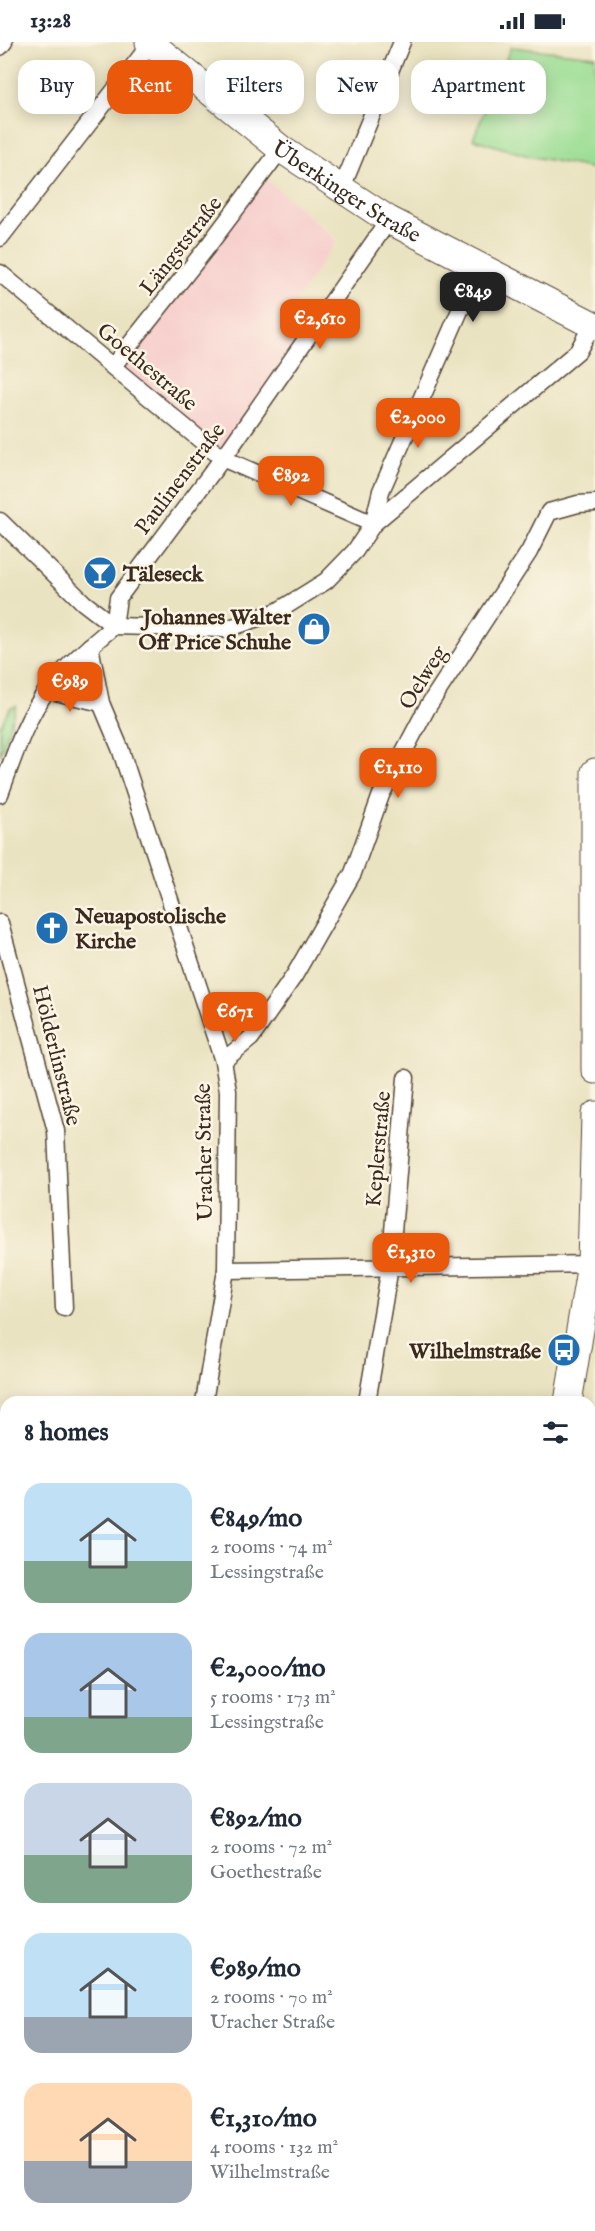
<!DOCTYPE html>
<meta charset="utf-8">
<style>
body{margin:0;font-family:"IM FELL English",serif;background:#f6f6f7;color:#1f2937;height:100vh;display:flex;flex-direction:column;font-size:22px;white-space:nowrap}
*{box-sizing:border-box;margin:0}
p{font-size:20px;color:#747a83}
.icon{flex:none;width:33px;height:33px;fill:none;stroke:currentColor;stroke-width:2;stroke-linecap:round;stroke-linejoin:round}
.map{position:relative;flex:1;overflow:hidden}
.panel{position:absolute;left:0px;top:1354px;width:596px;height:836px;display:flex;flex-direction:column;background:#fff;border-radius:18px 18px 0 0;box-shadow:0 3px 15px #0003}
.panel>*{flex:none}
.guide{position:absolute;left:18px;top:18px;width:560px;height:54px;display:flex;gap:12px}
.price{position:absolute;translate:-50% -51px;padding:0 14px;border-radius:12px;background:#ea580c;color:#fff;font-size:20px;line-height:39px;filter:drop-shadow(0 2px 3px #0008)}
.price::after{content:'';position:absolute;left:50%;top:36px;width:18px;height:14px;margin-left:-9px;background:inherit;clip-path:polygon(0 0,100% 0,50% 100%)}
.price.on{background:#222;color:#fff}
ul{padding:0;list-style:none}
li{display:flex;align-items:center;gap:18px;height:150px;padding:0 24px}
li span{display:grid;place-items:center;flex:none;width:168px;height:120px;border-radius:18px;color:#555}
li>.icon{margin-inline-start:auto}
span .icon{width:72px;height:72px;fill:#fffc;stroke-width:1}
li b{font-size:26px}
h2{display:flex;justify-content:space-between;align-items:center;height:72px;padding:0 24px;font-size:26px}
.pill{padding:0 21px;border-radius:18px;background:#fff;box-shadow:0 3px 15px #0003;font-size:21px;line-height:54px}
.pill.on{background:#ea580c;color:#fff}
.status{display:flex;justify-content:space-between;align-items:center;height:42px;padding:0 30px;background:#fff;direction:ltr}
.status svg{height:16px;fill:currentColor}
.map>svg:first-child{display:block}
.built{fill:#f7d0ce}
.industrial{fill:#d2bec4}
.green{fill:#9dde95;stroke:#6c845a;stroke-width:1.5}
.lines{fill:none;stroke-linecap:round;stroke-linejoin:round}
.stream{stroke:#58aed4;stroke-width:5}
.street-casing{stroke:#554636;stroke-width:19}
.secondary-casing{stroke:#554636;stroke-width:26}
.primary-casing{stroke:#554636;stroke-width:29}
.street{stroke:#fff;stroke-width:16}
.secondary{stroke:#fff;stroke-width:24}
.primary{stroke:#fff;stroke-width:27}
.labels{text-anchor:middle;stroke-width:5;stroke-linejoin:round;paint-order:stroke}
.street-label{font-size:22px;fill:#3b2a1e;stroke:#fcf5e5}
.poi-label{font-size:22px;font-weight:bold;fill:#3b2a1e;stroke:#fcf5e5;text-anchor:start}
</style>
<div class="status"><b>13:28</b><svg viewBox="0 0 49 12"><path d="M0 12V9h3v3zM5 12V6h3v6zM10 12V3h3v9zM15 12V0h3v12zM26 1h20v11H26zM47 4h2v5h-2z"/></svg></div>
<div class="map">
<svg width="595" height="2189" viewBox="0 0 595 2189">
<rect width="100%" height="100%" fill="#fcf5e5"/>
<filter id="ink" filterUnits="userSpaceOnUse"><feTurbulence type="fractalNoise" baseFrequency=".0167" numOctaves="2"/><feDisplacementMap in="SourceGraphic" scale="12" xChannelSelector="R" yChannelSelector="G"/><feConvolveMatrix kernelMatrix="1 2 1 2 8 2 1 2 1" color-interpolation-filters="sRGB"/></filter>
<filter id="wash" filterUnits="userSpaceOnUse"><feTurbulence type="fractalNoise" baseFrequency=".008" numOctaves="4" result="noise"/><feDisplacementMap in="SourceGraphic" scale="24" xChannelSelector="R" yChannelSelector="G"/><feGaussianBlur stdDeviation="1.35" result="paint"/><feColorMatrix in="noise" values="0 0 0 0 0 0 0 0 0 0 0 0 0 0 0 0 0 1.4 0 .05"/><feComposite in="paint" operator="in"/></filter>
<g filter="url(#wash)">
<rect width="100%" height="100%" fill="#eae3c1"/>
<g class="built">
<polygon points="262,133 336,199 291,267 314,286 222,416 113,324"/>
<polygon points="590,1909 595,1909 595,2116 590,2115"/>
</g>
<polygon class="industrial" points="0,1476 6,1488 6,2184 122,2184 113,2189 0,2189"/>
<g class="green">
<polygon points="511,5 595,14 595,127 529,114 473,97"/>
<polygon points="16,664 0,714 0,684 10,666"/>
<polygon points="590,1810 595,1811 595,1879 590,1881"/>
</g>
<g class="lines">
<polyline class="stream" points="590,1892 595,1891"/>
</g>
</g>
<g filter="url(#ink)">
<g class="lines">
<g class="street-casing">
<g id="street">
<polyline points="0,5 4,0"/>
<polyline points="341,148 402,0"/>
<polyline points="0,196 152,0"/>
<polyline points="0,231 222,416 373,482"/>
<polyline points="113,324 208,204 281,107"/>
<polyline points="0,479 84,561 114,584 227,587 278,569 326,539 355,509 373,482 578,309 593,281"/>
<polyline points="373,482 381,449 479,225"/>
<polyline points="90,604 101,661 120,706 223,1019 228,1049 226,1228 204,1360"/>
<polyline points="74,620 82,638 99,658"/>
<polyline points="47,648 101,661"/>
<path d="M0 752C13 717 25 677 48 647 66 624 91 603 114 584L118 556 231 405 389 178"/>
<polyline points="0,881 56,1089 64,1266"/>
<polyline points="223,1019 251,996 294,934 353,831 381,753 427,666 529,510 549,470 578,462 595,461"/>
<polyline points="226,1228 595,1222"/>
<polyline points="367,1360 390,1225 406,1036"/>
<polyline points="590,1524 595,1525"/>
<polyline points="590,1731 595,1731"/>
<polyline points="590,1801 595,1801"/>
</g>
</g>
<g class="secondary-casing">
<g id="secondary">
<polyline points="590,2142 595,2143"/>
<polyline points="428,2189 430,2184"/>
</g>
</g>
<g class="primary-casing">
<g id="primary">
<path id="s1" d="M149 0 281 107 389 178 595 284"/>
<polyline points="595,730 595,1028"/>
<polyline points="568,1360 591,1222 595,1073"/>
<polyline points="371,2189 384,2184"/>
</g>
</g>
<use href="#street" class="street"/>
<use href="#secondary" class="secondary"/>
<use href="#primary" class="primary"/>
</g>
</g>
<defs>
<g id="bar-disc" transform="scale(1.725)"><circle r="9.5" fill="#1f6fb2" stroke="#fcf5e5"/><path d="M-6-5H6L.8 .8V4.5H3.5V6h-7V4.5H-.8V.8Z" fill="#fff"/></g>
<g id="shop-disc" transform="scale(1.725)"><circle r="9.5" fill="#1f6fb2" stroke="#fcf5e5"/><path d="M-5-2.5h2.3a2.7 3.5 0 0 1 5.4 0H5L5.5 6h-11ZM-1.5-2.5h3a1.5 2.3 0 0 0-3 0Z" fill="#fff"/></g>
<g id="church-disc" transform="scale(1.725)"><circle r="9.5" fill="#1f6fb2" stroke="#fcf5e5"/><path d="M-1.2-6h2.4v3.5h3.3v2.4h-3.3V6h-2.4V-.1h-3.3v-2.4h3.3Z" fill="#fff"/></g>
<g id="bus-disc" transform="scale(1.725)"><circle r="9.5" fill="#1f6fb2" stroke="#fcf5e5"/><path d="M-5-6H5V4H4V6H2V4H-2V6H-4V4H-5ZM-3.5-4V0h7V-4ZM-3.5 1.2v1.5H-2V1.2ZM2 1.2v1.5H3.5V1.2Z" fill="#fff"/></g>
</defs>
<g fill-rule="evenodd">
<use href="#bar-disc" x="100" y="531"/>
<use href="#shop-disc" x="314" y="587"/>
<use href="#church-disc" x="52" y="886"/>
<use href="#bus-disc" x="564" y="1308"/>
</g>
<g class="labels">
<g class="street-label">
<text dy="8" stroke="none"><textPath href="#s1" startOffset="248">Überkinger Straße</textPath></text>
<text transform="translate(180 203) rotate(-52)" y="8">Längststraße</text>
<text transform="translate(148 324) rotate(40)" y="8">Goethestraße</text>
<text transform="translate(179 436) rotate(-53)" y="8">Paulinenstraße</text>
<text transform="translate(422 635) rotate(-58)" y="8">Oelweg</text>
<text transform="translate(58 1013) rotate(76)" y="8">Hölderlinstraße</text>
<text transform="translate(377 1107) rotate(-85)" y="8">Keplerstraße</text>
<text transform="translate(203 1110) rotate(-91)" y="8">Uracher Straße</text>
</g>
<g class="poi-label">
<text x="123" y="539">Täleseck</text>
<text x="291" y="582" text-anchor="end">Johannes Walter<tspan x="291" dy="25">Off Price Schuhe</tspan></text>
<text x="75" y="881">Neuapostolische<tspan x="75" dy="25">Kirche</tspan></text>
<text x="541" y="1316" text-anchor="end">Wilhelmstraße</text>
</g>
</g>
</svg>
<b class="price on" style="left:473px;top:281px">€849</b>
<b class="price" style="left:320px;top:308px">€2,610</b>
<b class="price" style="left:418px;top:407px">€2,000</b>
<b class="price" style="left:291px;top:465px">€892</b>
<b class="price" style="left:70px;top:671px">€989</b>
<b class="price" style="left:398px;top:757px">€1,110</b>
<b class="price" style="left:235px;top:1001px">€671</b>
<b class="price" style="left:411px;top:1242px">€1,310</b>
<div class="guide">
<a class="pill">Buy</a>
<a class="pill on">Rent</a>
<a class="pill">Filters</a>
<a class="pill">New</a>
<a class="pill">Apartment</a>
</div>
<section class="panel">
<h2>8 homes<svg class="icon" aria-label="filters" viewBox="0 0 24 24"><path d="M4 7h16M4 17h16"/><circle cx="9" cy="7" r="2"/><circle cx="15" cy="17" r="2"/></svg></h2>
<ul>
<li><span style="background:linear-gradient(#bfe0f5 65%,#7fa58c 0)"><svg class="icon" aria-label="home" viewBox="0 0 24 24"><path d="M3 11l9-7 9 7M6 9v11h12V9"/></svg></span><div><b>€849/mo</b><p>2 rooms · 74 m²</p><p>Lessingstraße</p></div></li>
<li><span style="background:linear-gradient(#a9c7e8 70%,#7fa58c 0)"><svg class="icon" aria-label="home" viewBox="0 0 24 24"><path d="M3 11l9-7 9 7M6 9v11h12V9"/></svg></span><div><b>€2,000/mo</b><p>5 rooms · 173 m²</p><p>Lessingstraße</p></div></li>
<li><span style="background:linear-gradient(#c9d6e8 60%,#7fa58c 0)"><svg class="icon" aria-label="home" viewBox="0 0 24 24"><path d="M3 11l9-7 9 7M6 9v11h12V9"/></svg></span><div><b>€892/mo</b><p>2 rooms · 72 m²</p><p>Goethestraße</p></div></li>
<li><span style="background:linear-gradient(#bfe0f5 70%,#9aa5b1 0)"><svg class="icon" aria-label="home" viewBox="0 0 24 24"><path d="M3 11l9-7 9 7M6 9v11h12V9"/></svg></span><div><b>€989/mo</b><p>2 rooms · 70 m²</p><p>Uracher Straße</p></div></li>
<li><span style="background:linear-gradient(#ffd9b3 65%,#9aa5b1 0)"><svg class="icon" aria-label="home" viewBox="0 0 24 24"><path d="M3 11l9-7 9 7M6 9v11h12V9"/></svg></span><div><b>€1,310/mo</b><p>4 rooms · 132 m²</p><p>Wilhelmstraße</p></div></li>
</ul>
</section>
</div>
